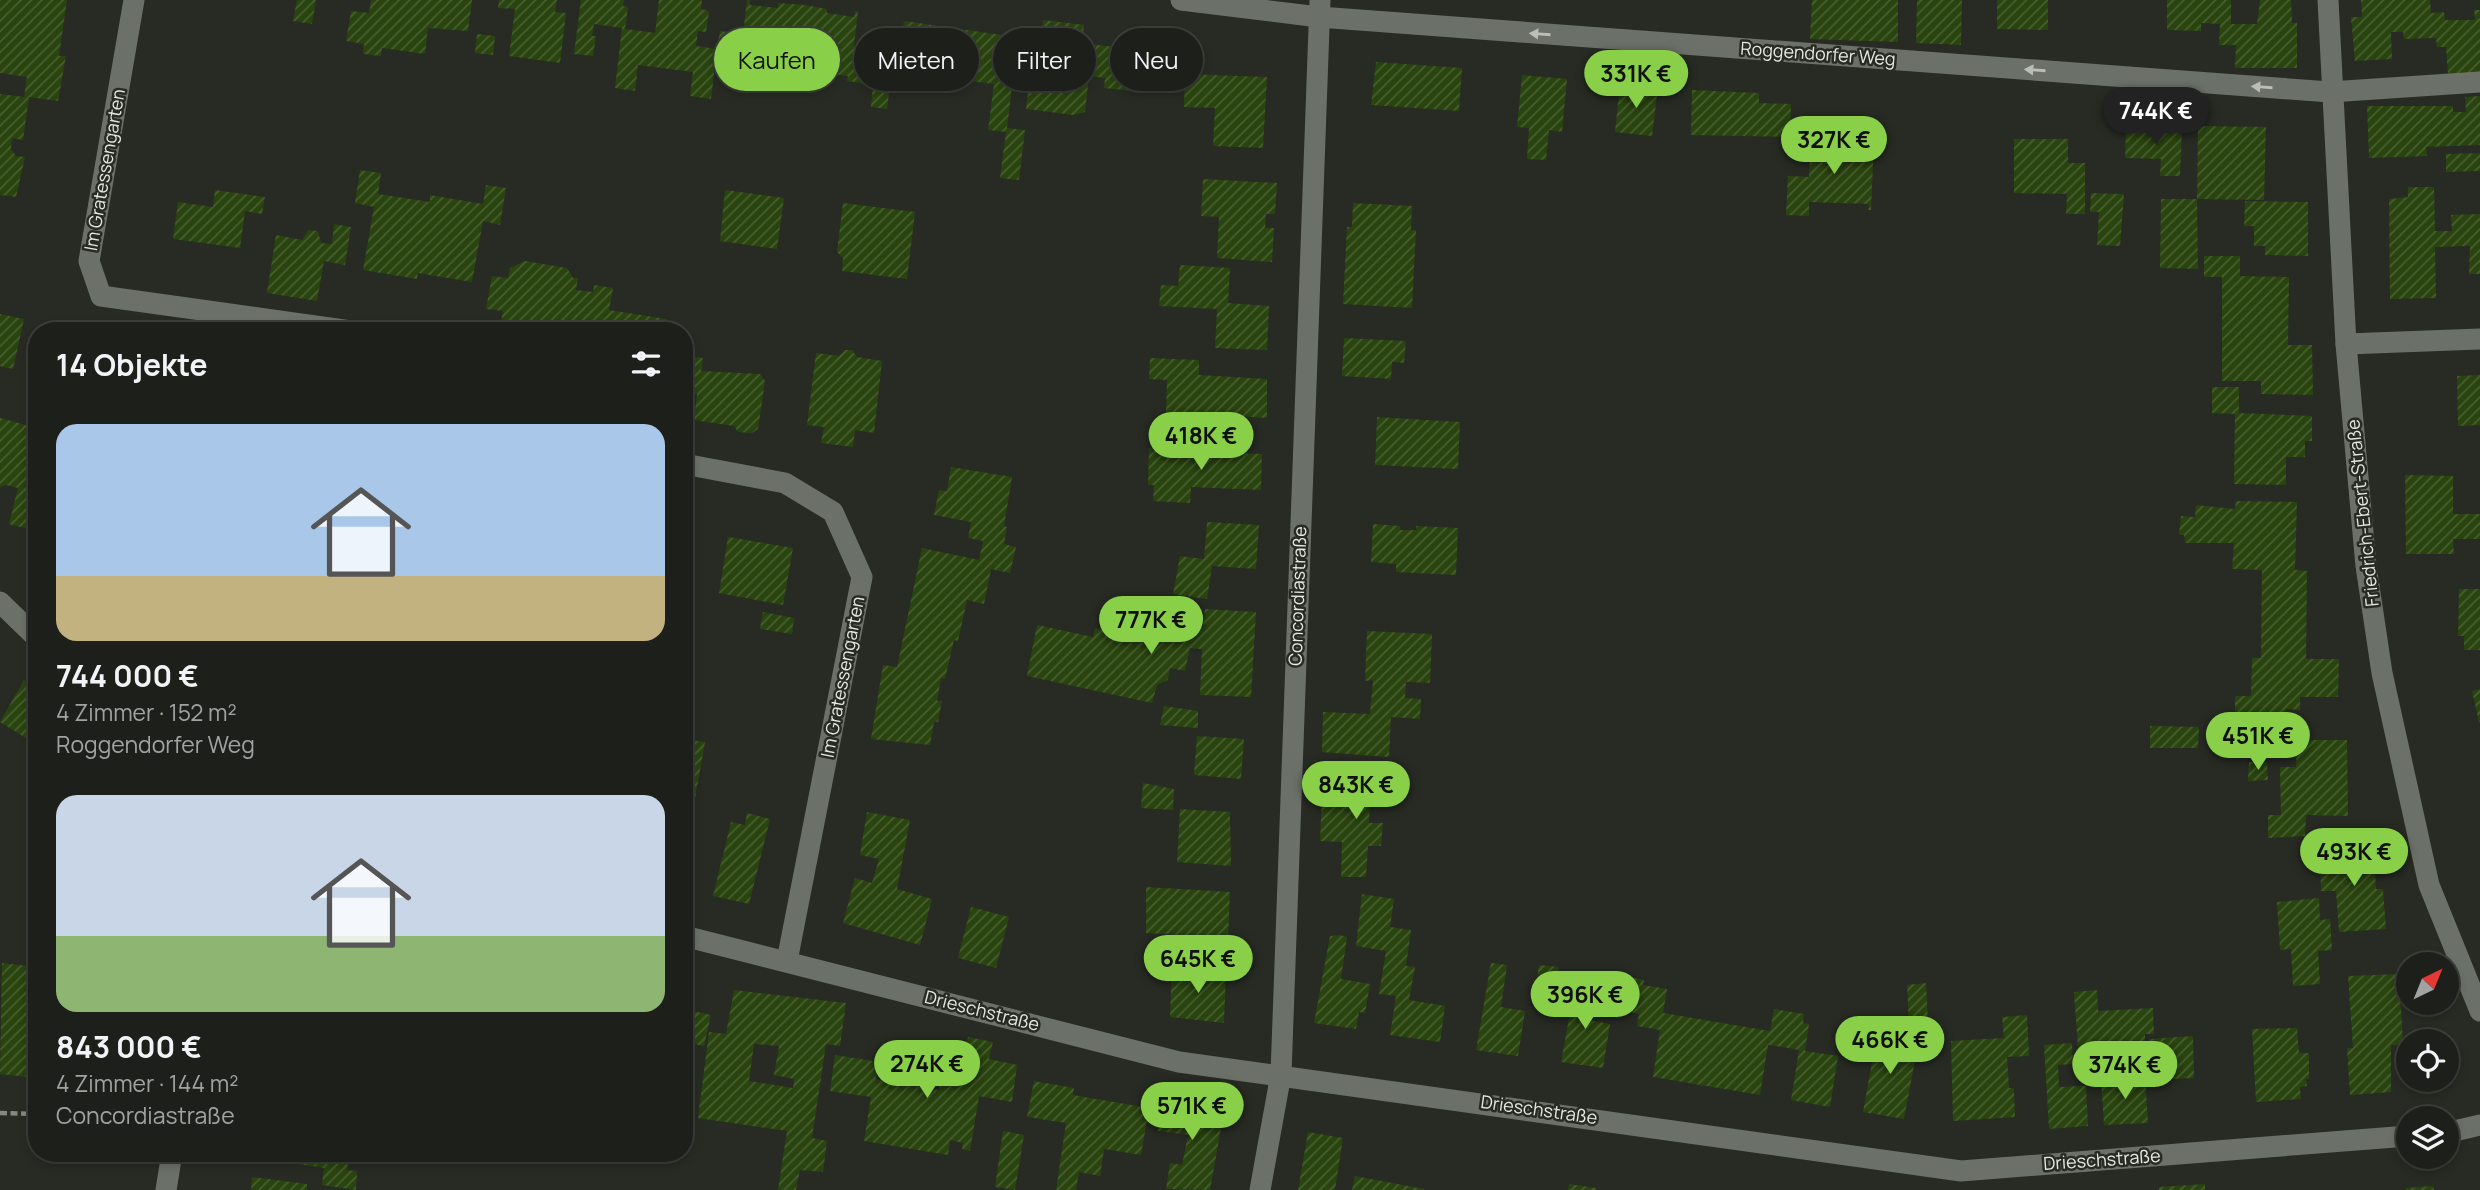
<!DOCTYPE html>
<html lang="de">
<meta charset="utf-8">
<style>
body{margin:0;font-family:Manrope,sans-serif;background:#252823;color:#f1f3f6;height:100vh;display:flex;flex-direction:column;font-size:26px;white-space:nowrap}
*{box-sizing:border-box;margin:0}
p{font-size:23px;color:#a0a3a2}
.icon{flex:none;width:38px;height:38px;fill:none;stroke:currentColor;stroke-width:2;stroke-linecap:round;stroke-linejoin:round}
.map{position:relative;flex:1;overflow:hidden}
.details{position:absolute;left:28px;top:322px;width:665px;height:840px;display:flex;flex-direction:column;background:#1d201a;border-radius:28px;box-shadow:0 4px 10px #0003,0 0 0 2px #3b3e39}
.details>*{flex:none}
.hud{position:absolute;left:714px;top:28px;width:665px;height:63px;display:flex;gap:14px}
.needle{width:46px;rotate:43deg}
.controls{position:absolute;left:2396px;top:952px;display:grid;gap:14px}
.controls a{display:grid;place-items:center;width:63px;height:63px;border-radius:50%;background:#1d201a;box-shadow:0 4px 10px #0003,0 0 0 2px #3b3e39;font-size:35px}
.price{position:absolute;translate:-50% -60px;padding:0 16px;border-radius:24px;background:#89cf48;color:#111;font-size:23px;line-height:46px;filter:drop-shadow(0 2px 4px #0008)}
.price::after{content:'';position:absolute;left:50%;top:42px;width:21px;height:16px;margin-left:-10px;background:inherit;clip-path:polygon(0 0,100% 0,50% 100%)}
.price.current{background:#222;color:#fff}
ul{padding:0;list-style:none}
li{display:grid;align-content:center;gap:14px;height:371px;padding:0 28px}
li span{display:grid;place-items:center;height:217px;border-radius:21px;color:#555}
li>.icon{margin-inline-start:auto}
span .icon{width:126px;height:126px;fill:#fffc;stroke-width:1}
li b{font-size:30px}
h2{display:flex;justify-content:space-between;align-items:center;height:84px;padding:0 28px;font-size:30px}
.pill{padding:0 24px;border-radius:32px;background:#1d201a;box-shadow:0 4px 10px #0003,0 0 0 2px #3b3e39;font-size:24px;line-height:63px}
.pill.current{background:#89cf48;color:#111}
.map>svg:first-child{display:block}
.building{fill:url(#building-hatch);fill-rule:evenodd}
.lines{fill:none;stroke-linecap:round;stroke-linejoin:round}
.path{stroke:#848881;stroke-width:4.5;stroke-dasharray:7 3.5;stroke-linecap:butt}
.minor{stroke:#6b7168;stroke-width:21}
.secondary{stroke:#6b7168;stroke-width:21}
.oneway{fill:#babeb7}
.labels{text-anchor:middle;stroke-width:5;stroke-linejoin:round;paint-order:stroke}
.street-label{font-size:18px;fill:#e4e7e2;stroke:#272b23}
</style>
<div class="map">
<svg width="2480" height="1190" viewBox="0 0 2480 1190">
<defs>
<pattern id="building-hatch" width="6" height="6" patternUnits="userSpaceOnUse" patternTransform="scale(1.75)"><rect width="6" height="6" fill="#29440e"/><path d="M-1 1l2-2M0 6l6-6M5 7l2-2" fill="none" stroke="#485f31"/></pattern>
</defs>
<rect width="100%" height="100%" fill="#272b23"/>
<g class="building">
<polygon points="0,0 67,0 59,56 66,56 58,101 29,97 23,140 12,138 11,149 16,156 25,157 16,197 0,195 0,94 24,97 27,77 0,73"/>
<polygon points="297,0 316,0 312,24 293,21"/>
<polygon points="371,0 472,0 468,31 428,28 425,54 382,48 381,56 363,54 364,44 346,41 351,11 369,13"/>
<polygon points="499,0 557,0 555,12 566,13 560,63 509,56 515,9 498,8"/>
<polygon points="581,0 624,0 623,6 628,7 625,29 655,33 659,0 702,0 701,9 709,11 706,32 698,31 696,46 717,49 720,31 743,34 747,0 750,0 750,5 778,8 778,3 805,5 827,9 827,13 854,17 855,11 858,11 854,46 878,49 875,68 892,70 887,109 871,107 873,85 847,81 848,76 829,74 830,71 797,67 796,75 792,75 793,66 760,63 760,65 742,63 741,69 715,66 711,99 690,96 693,72 638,65 635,91 615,88 622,28 594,24 592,36 596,36 593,56 574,54"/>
<polygon points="1812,0 1898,0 1898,42 1810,39"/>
<polygon points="1917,0 1962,0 1961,45 1916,43"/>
<polygon points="1997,0 2048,0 2048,30 1997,29"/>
<polygon points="2167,0 2231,0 2231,24 2257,24 2260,0 2291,0 2292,23 2297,23 2297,68 2235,68 2236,45 2219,45 2220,24 2201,23 2201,31 2167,30"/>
<polygon points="2361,0 2430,0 2431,13 2444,12 2445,20 2475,20 2474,10 2480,10 2480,73 2448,74 2446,47 2437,47 2436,38 2404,39 2403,32 2391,32 2392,59 2355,61 2351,17 2362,17"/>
<polygon points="1043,20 1084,25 1082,43 1147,51 1143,92 1104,88 1105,78 1089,76 1085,112 1073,115 1026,109 1033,49 1040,50"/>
<polygon points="904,21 1002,35 997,68 1014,70 1007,128 1025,130 1019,180 1000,178 1006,132 988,130 994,84 897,72"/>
<polygon points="477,34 495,36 493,55 475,53"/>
<polygon points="1376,62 1462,68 1459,111 1371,105"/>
<polygon points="1185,74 1267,77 1263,148 1213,146 1215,108 1184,107"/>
<polygon points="1522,75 1567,79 1562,132 1549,130 1546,160 1527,159 1529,128 1517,127"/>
<polygon points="1620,83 1658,88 1652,136 1615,132"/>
<polygon points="1692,90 1759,93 1759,103 1791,104 1790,137 1691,135"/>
<polygon points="2480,96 2480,145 2426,147 2427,156 2369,158 2367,106 2453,106 2453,112 2466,112 2465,97"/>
<polygon points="2126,126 2182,127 2180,176 2160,176 2161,159 2125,158"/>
<polygon points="2198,126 2266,127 2264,200 2197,199 2198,269 2160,268 2161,199 2197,199"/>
<polygon points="1852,139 1874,140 1871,210 1868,210 1869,204 1809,202 1809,216 1786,215 1788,176 1809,177 1811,140 1852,142"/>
<polygon points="2014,139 2068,139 2068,163 2085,163 2085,214 2066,214 2067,194 2014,193"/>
<polygon points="2480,153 2480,171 2446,172 2446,154"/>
<polygon points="360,170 381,173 378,194 430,202 430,195 483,204 486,185 506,188 500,225 483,221 472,282 418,273 417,279 363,270 374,207 355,203"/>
<polygon points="1203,179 1277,183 1275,214 1266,214 1265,228 1274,228 1272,262 1217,258 1219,217 1201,216"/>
<polygon points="2408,187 2434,187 2435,231 2452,231 2451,215 2480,214 2480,274 2469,274 2470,246 2435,247 2436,298 2390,299 2389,199 2408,197"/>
<polygon points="215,190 265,197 262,214 245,211 240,248 173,239 178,202 213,207"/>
<polygon points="725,190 784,198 777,249 720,241"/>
<polygon points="2091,193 2124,194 2120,246 2097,245 2099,212 2090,212"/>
<polygon points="2245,201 2308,202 2308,256 2265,255 2265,246 2254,246 2254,226 2244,226"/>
<polygon points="843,203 915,212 907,279 842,271 843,258 837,252"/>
<polygon points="1353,203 1412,206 1411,230 1416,230 1412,308 1343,304 1347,227 1352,227"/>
<polygon points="334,224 351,227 345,265 324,261 317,301 267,293 276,235 302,240 308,230 318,231 321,243 332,244"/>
<polygon points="2204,256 2240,256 2240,276 2289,277 2288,345 2312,345 2313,395 2261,394 2261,381 2222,381 2222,277 2204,277"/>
<polygon points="525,261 567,268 573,278 578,278 576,290 593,292 594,285 613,288 609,310 666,319 664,331 587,331 588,325 571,322 570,331 500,328 503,311 486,309 492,276 508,278 510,268"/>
<polygon points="1180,265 1230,268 1228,303 1269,306 1267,350 1215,348 1217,309 1159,306 1161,285 1178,286"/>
<polygon points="0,314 24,319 13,369 0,366"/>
<polygon points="1344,338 1406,341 1404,363 1392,362 1391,379 1342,376"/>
<polygon points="845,350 852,350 857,357 882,361 874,433 855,430 853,447 821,443 824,427 807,425 816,353 839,356"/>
<polygon points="684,356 703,358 701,371 760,374 765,381 758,429 752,433 738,432 734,426 694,420 697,394 684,392"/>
<polygon points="1150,358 1199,360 1199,375 1267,379 1267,418 1166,412 1167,380 1149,379"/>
<polygon points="2480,375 2480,425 2458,426 2457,376"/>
<polygon points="2212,387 2239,387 2239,413 2312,416 2312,441 2305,441 2305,457 2286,457 2286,485 2234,484 2235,414 2212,413"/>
<polygon points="1377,417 1460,422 1458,469 1375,465"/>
<polygon points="0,418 37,428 37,531 9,524 18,488 6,485 0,487"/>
<polygon points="1149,448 1262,454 1261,490 1191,487 1190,503 1153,501 1154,485 1148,485"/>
<polygon points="951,467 1012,477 1004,526 1007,527 1004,544 1016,547 1010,573 991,569 984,604 967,600 958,641 954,640 945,679 941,678 937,701 942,701 938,722 934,722 930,745 871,739 883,665 897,667 922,548 979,560 983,541 968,538 971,522 934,515 939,490 947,491"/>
<polygon points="2405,475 2453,476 2453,514 2480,514 2480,539 2453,539 2454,554 2406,554"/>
<polygon points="2236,501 2297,502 2295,570 2307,571 2306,659 2339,659 2338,697 2300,697 2300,710 2286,709 2286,727 2235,726 2235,696 2251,696 2252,658 2261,658 2262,570 2232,569 2234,543 2185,543 2184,535 2179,535 2181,516 2195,517 2196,505 2235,509"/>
<polygon points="1207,522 1259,525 1256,569 1212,566 1207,599 1173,594 1180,556 1204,559"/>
<polygon points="1373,524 1400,526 1400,530 1417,530 1416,526 1458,528 1456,575 1396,572 1396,564 1371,562"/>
<polygon points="728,537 793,548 783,605 719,593"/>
<polygon points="2459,589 2480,589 2480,650 2464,650 2464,636 2458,636"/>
<polygon points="1205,609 1256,612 1251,697 1200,695 1202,649 1190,648 1185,671 1170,668 1168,680 1157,685 1152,703 1027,676 1037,625 1093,637 1095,628 1135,637 1139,620 1158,624 1161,613 1186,619 1184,627 1203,628"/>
<polygon points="763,612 794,618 792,634 760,629"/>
<polygon points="1367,631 1432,634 1430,683 1406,682 1405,698 1421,699 1420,719 1391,717 1389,757 1322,752 1323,712 1370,714 1373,680 1365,681"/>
<polygon points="24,680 37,688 37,745 0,722"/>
<polygon points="2480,689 2480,722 2479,722 2472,691"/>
<polygon points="1164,706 1198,711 1198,728 1160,725"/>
<polygon points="2150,726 2199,727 2198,748 2150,748"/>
<polygon points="2249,728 2289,728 2288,745 2249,744"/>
<polygon points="1197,736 1244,739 1241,779 1194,775"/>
<polygon points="684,739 705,742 691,821 684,820"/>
<polygon points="2297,740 2347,740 2348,816 2306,815 2305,836 2268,838 2268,815 2281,815 2280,767 2296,767"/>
<polygon points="2249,762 2267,763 2268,780 2248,781"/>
<polygon points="1338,781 1402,783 1400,803 1370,802 1369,823 1383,823 1381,846 1368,846 1366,877 1341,877 1342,842 1320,841 1322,797 1338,797"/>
<polygon points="1143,783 1174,789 1173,810 1141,808"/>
<polygon points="1180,809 1230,812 1231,866 1177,862"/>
<polygon points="867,812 910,820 897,889 932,899 920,945 843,923 855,878 872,883 879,859 860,855"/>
<polygon points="747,813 770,819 749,904 713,896 731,822 745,825"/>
<polygon points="2373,847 2376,889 2383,889 2386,929 2339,932 2336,891 2321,891 2320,849"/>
<polygon points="1146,887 1230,892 1228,938 1146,933"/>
<polygon points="1362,894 1394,899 1390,927 1411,930 1406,966 1415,967 1409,1000 1445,1006 1440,1042 1390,1035 1396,996 1379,994 1386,951 1356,946"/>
<polygon points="2319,898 2320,920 2330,919 2332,950 2318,951 2320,984 2293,986 2291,949 2280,950 2277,902"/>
<polygon points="971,907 1009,917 996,968 958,958"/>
<polygon points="1340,935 1347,937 1341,979 1370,984 1365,1013 1359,1012 1356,1029 1314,1023 1330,936"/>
<polygon points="2,963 37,967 37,1078 0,1074"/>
<polygon points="1491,963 1507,965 1501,1007 1525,1011 1518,1056 1476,1050"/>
<polygon points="1539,965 1559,967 1553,1001 1534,998"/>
<polygon points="1172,968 1226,971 1224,1023 1170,1017"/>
<polygon points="2399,974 2403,1045 2391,1045 2391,1092 2350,1095 2347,1048 2353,1048 2348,976"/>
<polygon points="1626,976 1644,980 1643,985 1667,989 1663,1013 1770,1031 1774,1009 1804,1014 1803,1023 1809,1024 1805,1051 1838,1056 1830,1107 1791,1100 1799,1050 1783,1047 1768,1045 1760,1095 1653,1077 1660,1030 1637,1026 1639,1014 1620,1010"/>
<polygon points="1576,981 1596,984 1590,1020 1610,1024 1603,1068 1561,1062"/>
<polygon points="1926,983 1928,1022 1909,1023 1907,985"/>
<path d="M734 990 846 1003 840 1046 826 1044 812 1138 827 1141 823 1172 800 1170 796 1190H778L787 1131 698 1118 709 1032 726 1034ZM754 1044 779 1046 774 1075 794 1079 793 1088 749 1081Z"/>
<polygon points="2097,990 2098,1011 2153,1008 2154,1034 2145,1034 2145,1054 2100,1057 2100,1062 2079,1063 2074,992"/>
<polygon points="684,1009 711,1015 704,1046 684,1042"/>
<polygon points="2027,1015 2029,1056 2007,1057 2009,1088 2014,1088 2015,1117 1953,1121 1951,1041 2004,1038 2002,1017"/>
<polygon points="2297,1028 2299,1053 2309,1053 2309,1079 2306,1079 2307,1086 2300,1087 2301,1099 2256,1102 2252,1029"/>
<polygon points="1878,1029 1909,1034 1909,1059 1915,1060 1904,1119 1863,1112"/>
<polygon points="2193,1036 2194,1078 2151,1080 2149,1039"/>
<polygon points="968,1037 993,1042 989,1059 1017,1065 1012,1102 979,1096 970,1151 962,1149 963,1143 950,1140 948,1155 864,1141 871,1097 830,1091 835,1055 878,1062 876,1079 939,1090 942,1073 962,1077"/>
<polygon points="2072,1043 2073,1064 2058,1065 2059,1087 2086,1086 2088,1126 2049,1129 2044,1045"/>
<polygon points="2145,1076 2148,1123 2104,1125 2101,1079"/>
<polygon points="1034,1081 1074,1088 1073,1095 1149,1108 1141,1155 1104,1149 1100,1176 1079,1172 1076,1190 1056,1190 1066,1123 1027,1117"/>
<polygon points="1165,1094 1183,1096 1183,1104 1224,1111 1210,1190 1166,1189 1170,1163 1182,1165 1188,1135 1158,1131"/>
<polygon points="1003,1131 1024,1135 1015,1190 995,1187"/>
<polygon points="1308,1132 1343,1138 1335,1190 1298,1190"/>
<polygon points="293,1153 349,1153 347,1170 357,1171 356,1190 322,1185 324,1168 292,1163"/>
<polygon points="1355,1176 1424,1189 1424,1190 1352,1190"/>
<polygon points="252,1177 307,1184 307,1190 251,1190"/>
<polygon points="1569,1184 1596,1188 1596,1190 1568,1190"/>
<polygon points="2205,1184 2205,1190 2159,1190 2159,1187"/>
<polygon points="2433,1186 2434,1190 2406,1190 2406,1188"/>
</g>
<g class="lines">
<polyline class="path" points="0,1113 37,1114"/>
<g class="minor">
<polyline points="134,0 89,261 101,296 351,331"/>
<polyline points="1181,0 1319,17 2330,92 2480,82"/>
<polyline points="2346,344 2480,339"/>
<polyline points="684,464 785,483 833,512 862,577 787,961"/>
<polyline points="0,602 37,638"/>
<polyline points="684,936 1179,1062 1961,1171 2408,1136"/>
<polyline points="2446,1133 2480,1125"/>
<polyline points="166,1190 172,1153"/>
<polyline points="1260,1190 1281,1074 1320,0"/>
</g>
<polyline class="secondary" points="2328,0 2346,344 2366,566 2382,673 2429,885 2480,1011"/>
</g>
<defs><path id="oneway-solid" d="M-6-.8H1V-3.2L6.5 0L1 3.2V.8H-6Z" transform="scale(1.75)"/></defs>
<g class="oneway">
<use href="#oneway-solid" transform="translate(1540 34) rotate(-176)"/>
<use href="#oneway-solid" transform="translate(2035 70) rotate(-176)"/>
<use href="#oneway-solid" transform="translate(2262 87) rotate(-176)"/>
</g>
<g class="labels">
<g class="street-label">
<text transform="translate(1818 54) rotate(4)" y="6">Roggendorfer Weg</text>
<text transform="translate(105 170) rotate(-80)" y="6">Im Gratessengarten</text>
<text transform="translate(2363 513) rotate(-96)" y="6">Friedrich-Ebert-Straße</text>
<text transform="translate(1298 596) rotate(-88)" y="6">Concordiastraße</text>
<text transform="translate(843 677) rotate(-79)" y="6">Im Gratessengarten</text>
<text transform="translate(982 1011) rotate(14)" y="6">Drieschstraße</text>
<text transform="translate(1539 1110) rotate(8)" y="6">Drieschstraße</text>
<text transform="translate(2102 1160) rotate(-4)" y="6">Drieschstraße</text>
</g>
</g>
</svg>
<div class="controls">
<a><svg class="needle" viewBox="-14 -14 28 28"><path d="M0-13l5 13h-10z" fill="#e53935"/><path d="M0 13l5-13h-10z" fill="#a0a3a2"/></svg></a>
<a><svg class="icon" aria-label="locate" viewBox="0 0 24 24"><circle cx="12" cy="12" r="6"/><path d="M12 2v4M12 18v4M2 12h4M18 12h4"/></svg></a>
<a><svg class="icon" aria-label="layers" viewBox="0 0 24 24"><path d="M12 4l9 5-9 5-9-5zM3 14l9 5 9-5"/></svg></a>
</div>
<b class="price" style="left:1636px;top:110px">331K €</b>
<b class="price current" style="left:2156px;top:147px">744K €</b>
<b class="price" style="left:1834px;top:176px">327K €</b>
<b class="price" style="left:1201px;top:472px">418K €</b>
<b class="price" style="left:1151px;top:656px">777K €</b>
<b class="price" style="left:2258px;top:772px">451K €</b>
<b class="price" style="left:1356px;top:821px">843K €</b>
<b class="price" style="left:2354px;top:888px">493K €</b>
<b class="price" style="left:1198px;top:995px">645K €</b>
<b class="price" style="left:1585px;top:1031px">396K €</b>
<b class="price" style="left:1890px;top:1076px">466K €</b>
<b class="price" style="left:927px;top:1100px">274K €</b>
<b class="price" style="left:2125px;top:1101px">374K €</b>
<b class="price" style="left:1192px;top:1142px">571K €</b>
<div class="hud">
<a class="pill current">Kaufen</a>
<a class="pill">Mieten</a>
<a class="pill">Filter</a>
<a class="pill">Neu</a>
</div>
<section class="details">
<h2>14 Objekte<svg class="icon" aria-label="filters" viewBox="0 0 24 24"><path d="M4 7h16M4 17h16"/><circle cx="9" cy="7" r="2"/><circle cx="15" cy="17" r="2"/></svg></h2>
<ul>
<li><span style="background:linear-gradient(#a9c7e8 70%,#c2b280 0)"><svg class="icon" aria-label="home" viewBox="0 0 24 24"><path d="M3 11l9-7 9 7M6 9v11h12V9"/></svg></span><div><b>744 000 €</b><p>4 Zimmer · 152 m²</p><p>Roggendorfer Weg</p></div></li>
<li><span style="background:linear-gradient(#c9d6e8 65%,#8fb573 0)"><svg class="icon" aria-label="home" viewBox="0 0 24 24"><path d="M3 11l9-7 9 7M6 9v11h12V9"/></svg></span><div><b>843 000 €</b><p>4 Zimmer · 144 m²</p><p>Concordiastraße</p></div></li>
</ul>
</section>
</div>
